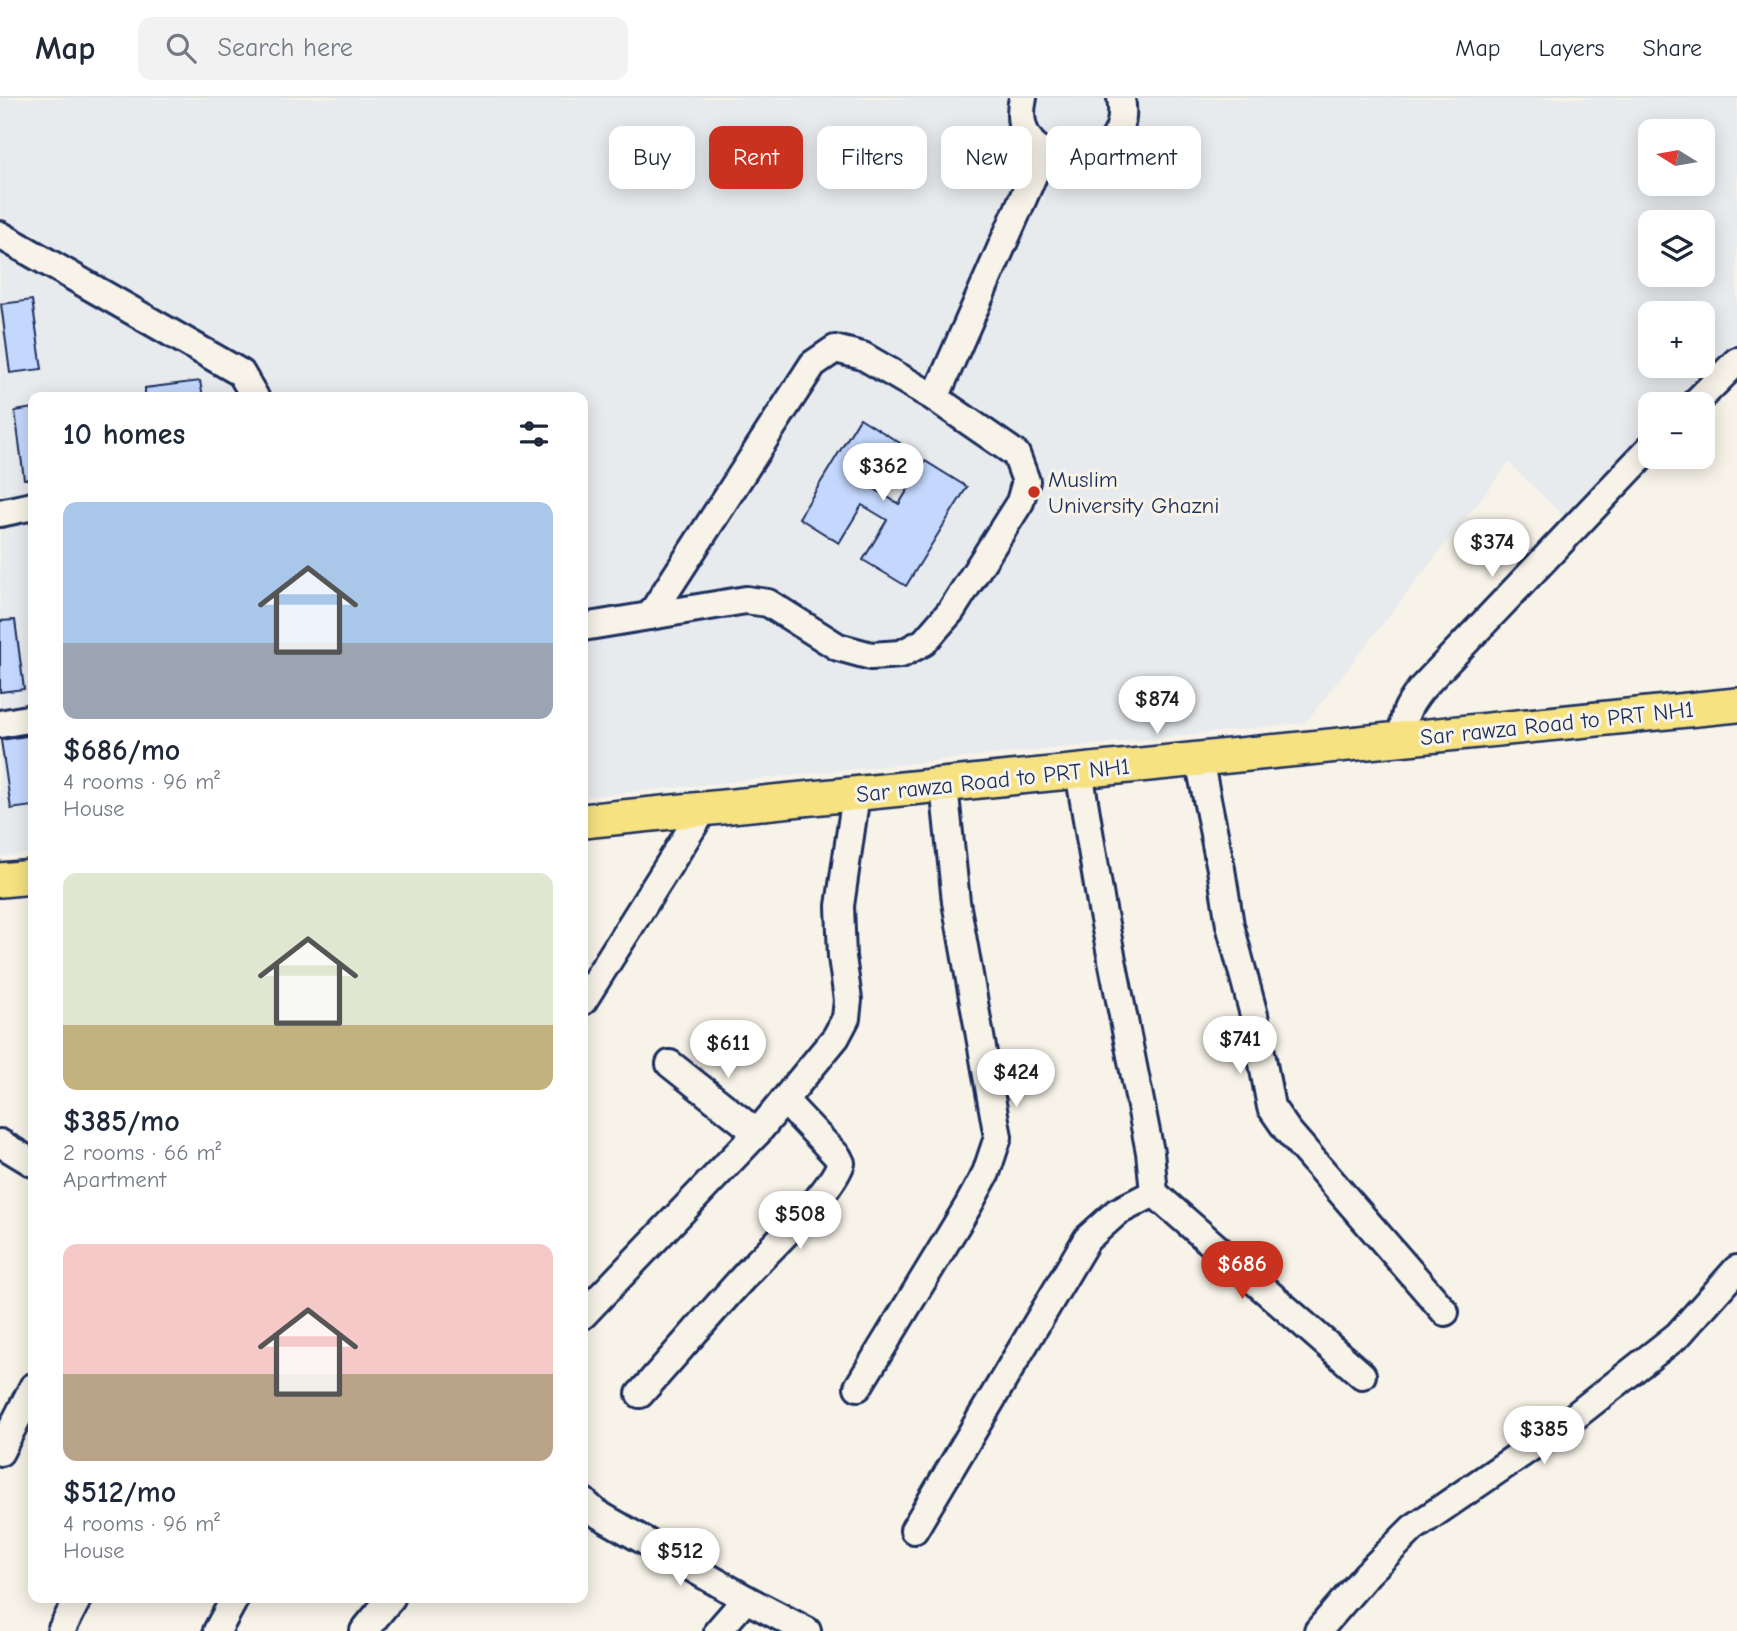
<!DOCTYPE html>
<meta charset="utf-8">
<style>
body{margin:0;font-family:"Comic Neue",sans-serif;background:#f2f2f3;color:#1f2937;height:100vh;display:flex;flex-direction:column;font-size:26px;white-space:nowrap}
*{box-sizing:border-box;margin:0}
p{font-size:23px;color:#747a83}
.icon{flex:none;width:38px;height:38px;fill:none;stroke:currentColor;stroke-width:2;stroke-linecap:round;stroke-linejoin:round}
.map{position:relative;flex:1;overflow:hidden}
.drawer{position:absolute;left:28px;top:294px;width:560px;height:1211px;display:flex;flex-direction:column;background:#fff;border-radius:14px;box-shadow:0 4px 18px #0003}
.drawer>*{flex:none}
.hud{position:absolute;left:609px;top:28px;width:665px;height:63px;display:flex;gap:14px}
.needle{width:46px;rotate:281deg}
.fabs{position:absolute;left:1638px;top:21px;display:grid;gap:14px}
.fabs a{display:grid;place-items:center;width:77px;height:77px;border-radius:14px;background:#fff;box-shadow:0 4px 18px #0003;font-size:35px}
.price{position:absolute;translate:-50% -60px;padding:0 16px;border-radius:24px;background:#fff;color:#222;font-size:23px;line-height:46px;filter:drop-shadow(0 2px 4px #0008)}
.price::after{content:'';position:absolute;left:50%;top:42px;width:21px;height:16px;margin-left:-10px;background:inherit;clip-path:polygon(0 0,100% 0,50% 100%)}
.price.active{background:#c8321e;color:#fff}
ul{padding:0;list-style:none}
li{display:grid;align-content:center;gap:14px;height:371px;padding:0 35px}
li span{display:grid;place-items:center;height:217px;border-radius:14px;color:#555}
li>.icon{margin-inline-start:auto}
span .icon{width:126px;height:126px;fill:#fffc;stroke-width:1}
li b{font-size:30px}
h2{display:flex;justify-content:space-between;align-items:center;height:84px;padding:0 35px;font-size:30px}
.pill{padding:0 24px;border-radius:14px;background:#fff;box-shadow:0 4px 18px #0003;font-size:24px;line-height:63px}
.pill.active{background:#c8321e;color:#fff}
header{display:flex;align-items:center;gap:42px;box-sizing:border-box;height:98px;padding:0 35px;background:#fff;border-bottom:2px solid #e0e1e3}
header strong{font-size:33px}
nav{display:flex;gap:38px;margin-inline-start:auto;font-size:24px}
.search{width:490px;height:63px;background:#f2f2f3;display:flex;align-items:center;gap:18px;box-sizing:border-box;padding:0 24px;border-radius:14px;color:#747a83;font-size:26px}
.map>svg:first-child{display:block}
.built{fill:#e8ebee;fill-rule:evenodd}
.building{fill:#c4d8fd;stroke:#1b2f5e;stroke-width:2}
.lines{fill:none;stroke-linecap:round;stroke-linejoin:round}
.minor-casing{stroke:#1b2f5e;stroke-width:32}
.major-casing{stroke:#1b2f5e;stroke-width:38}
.minor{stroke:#f7f3e8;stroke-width:26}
.major{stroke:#f6e281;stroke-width:33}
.poi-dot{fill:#c8321e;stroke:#f7f3e8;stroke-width:2.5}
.labels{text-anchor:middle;stroke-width:6;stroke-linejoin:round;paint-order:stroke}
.poi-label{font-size:23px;fill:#1b2f5e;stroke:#f7f3e8;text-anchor:start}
.street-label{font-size:23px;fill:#1b2f5e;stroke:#f7f3e8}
</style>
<header>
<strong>Map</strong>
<div class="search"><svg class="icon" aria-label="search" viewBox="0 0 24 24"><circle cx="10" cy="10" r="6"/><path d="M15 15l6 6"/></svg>Search here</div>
<nav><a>Map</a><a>Layers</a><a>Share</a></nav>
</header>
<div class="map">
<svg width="1737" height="1533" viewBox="0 0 1737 1533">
<rect width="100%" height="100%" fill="#f7f3e8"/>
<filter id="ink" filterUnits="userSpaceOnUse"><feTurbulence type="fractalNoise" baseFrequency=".0143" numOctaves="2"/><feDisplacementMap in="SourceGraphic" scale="14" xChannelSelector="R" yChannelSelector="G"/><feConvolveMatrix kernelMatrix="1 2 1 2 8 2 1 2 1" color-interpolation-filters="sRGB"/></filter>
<g filter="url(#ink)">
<path class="built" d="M0 0H1737V252L1684 306H1650V341L1569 424 1509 365 1305 625 583 699V299H33V755L0 759ZM1650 33H1703V86H1650ZM1650 124H1703V177H1650ZM1650 215H1703V268H1650Z"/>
<g class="building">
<polygon points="32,202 42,271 10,275 1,206"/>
<polygon points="200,283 203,299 145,299 145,290"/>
<polygon points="33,310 33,381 24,381 15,313"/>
<polygon points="860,320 900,345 873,390 899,406 925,363 967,389 906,488 863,462 887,422 862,407 839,445 799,420"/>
<polygon points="15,522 24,591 0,594 0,523"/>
<polygon points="33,637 33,708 11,711 1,642"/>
</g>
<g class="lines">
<g class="minor-casing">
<g id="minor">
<path d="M1023 0C1004 80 1136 84 1121 0"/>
<polyline points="0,137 241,275 255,299"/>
<polyline points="1694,306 1737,263"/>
<polyline points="0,415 33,408"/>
<polyline points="650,518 813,266 835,251 863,258 935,300 1043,55"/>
<polyline points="583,529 746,502 768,505 838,549 871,558 901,556 924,544 951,513 1020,404 1026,383 1016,356 935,300"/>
<polyline points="0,626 33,620"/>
<path d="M1404 641C1402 617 1407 609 1421 591L1650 350"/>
<polyline points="1199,661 1221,771 1230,827 1254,917 1271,1009 1287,1032 1445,1214"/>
<polyline points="583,903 704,711"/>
<polyline points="670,966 757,1035"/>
<polyline points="0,1045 33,1065"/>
<polyline points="1154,1095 1362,1277"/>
<polyline points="583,1217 757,1035 836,939 846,920 848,902 842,859 840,808 856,696"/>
<polyline points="858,1289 968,1108 986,1075 998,1039 956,804 944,687"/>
<path d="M640 1296C677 1255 713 1212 751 1171 775 1145 830 1096 841 1065L838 1059 784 1002"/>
<polyline points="0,1354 33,1289"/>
<polyline points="583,1403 596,1415 746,1501 807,1533"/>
<polyline points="914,1432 1087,1141 1117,1114 1154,1095 1150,1054 1101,806 1079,673"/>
<polyline points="61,1533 78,1500"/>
<polyline points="217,1533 235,1500"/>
<polyline points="364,1533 391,1500"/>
<polyline points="718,1533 746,1501"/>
<polyline points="1318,1533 1367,1476 1413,1430 1565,1326 1678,1237 1737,1171"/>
</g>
</g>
<g class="major-casing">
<g id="major">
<polyline points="583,723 1737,607"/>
<polyline points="0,782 33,779"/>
</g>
</g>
<use href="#minor" class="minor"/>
<use href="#major" class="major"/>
</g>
</g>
<circle class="poi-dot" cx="1034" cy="394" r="7"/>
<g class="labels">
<g class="poi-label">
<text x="1048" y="389">Muslim<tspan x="1048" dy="26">University Ghazni</tspan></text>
</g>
<g class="street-label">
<text transform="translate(1557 625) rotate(-6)" y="8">Sar rawza Road to PRT NH1</text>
<text transform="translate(993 682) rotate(-6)" y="8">Sar rawza Road to PRT NH1</text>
</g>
</g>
</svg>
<div class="fabs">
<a><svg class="needle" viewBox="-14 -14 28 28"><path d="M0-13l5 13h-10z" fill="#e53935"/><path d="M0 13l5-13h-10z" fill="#747a83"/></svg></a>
<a><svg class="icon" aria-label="layers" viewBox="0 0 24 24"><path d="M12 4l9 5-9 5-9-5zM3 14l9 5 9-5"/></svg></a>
<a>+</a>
<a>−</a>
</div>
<b class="price" style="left:883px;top:405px">$362</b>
<b class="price" style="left:1492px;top:481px">$374</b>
<b class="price" style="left:1157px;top:638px">$874</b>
<b class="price" style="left:1240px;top:978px">$741</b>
<b class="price" style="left:728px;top:982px">$611</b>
<b class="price" style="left:1016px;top:1011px">$424</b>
<b class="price" style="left:800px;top:1153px">$508</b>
<b class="price active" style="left:1242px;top:1203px">$686</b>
<b class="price" style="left:1544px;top:1368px">$385</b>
<b class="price" style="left:680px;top:1490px">$512</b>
<div class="hud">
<a class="pill">Buy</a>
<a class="pill active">Rent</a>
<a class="pill">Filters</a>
<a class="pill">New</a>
<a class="pill">Apartment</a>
</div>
<section class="drawer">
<h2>10 homes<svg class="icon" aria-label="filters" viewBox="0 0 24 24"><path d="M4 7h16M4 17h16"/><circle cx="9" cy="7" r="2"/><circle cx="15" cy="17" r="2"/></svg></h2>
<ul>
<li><span style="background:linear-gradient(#a9c7e8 65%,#9aa5b1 0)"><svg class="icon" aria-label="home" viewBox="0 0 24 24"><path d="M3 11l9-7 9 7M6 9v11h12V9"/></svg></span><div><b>$686/mo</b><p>4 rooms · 96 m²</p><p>House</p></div></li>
<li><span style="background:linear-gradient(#dfe7d0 70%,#c2b280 0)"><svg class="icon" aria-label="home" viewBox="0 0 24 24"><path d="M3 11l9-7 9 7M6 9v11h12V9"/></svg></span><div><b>$385/mo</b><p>2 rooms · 66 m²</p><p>Apartment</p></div></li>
<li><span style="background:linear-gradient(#f6c9c9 60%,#b9a48a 0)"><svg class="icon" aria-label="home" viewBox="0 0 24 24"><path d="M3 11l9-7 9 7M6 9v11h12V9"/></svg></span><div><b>$512/mo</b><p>4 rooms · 96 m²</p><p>House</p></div></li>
</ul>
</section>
</div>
